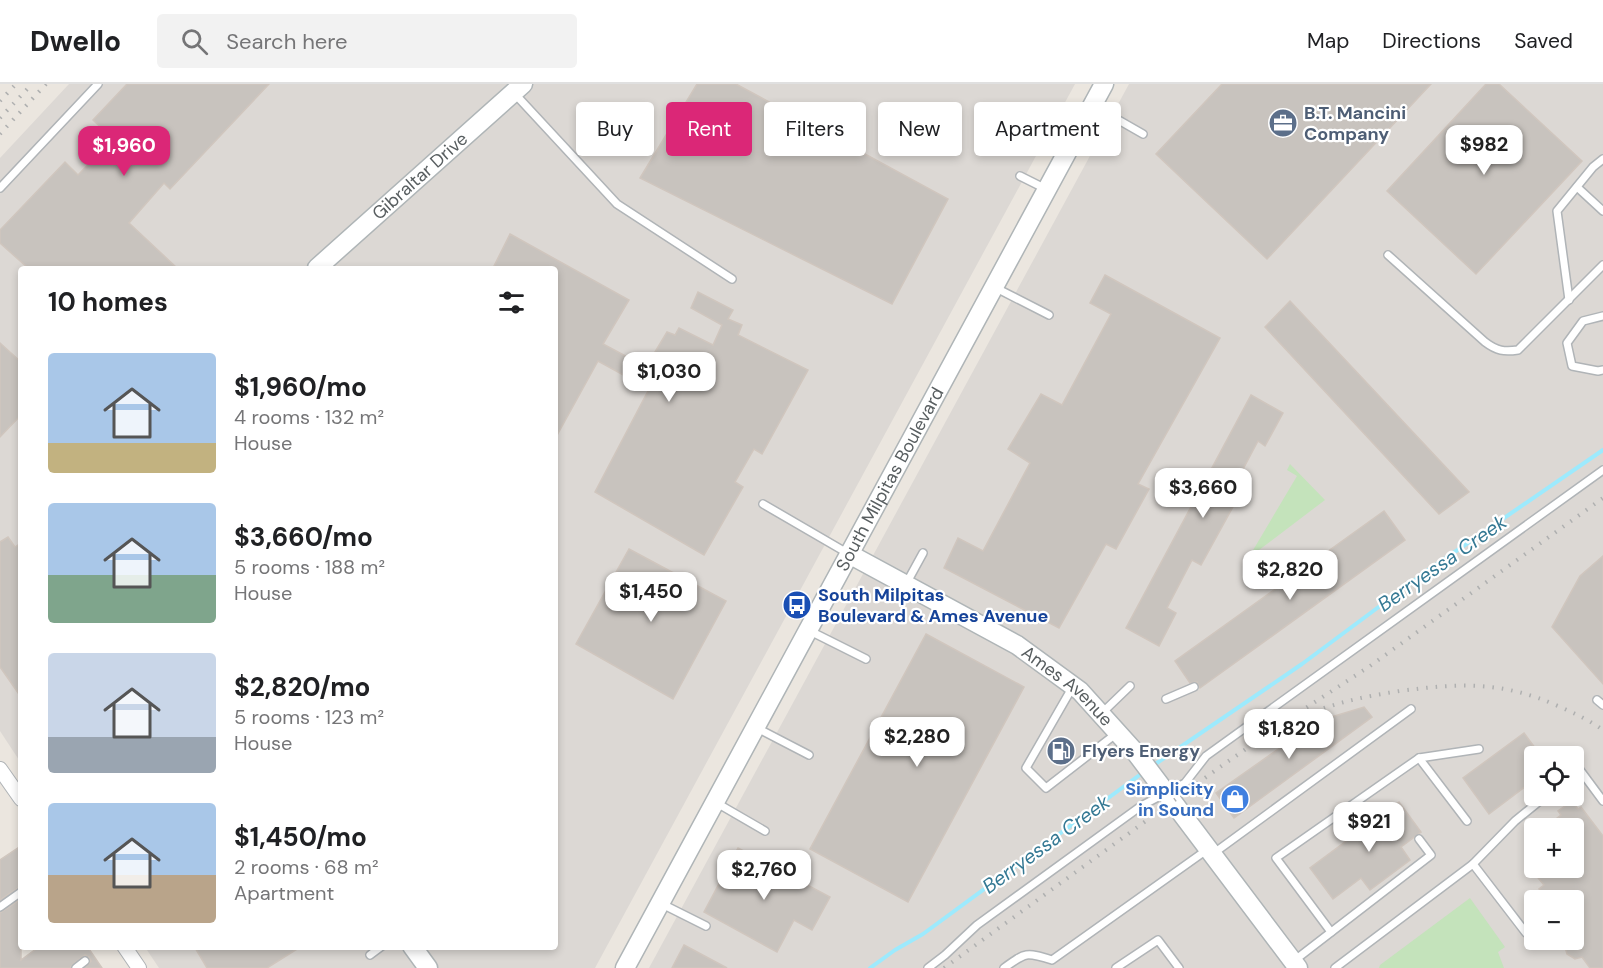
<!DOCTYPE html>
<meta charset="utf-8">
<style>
body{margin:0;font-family:"DM Sans",sans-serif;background:#f2f2f2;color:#202124;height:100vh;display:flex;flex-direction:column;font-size:22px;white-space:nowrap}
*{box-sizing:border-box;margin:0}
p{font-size:20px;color:#757577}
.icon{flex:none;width:33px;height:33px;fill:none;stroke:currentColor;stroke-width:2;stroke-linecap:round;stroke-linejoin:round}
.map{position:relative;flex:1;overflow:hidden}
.sheet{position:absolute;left:18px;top:182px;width:540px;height:684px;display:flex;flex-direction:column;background:#fff;border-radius:6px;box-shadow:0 3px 9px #0003}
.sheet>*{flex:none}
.guide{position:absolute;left:576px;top:18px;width:570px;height:54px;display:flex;gap:12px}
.controls{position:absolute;left:1524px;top:662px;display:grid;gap:12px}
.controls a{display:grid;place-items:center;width:60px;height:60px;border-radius:6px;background:#fff;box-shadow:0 3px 9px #0003;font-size:30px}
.price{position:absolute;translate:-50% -51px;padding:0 14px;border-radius:12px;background:#fff;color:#222;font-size:20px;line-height:39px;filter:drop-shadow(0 2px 3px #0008)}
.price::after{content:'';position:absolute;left:50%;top:36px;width:18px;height:14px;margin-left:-9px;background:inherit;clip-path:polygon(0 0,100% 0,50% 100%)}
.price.selected{background:#db2777;color:#fff}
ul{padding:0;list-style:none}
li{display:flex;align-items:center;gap:18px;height:150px;padding:0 30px}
li span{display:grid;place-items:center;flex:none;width:168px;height:120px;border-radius:6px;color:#555}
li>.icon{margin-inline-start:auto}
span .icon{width:72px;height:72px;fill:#fffc;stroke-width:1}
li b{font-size:26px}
h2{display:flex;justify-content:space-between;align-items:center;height:72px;padding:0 30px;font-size:26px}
.tag{padding:0 21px;border-radius:6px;background:#fff;box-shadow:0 3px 9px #0003;font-size:21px;line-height:54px}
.tag.selected{background:#db2777;color:#fff}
header{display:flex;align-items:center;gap:36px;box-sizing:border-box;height:84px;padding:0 30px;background:#fff;border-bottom:2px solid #e0e0e0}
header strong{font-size:28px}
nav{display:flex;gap:33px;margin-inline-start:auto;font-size:21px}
.search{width:420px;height:54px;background:#f2f2f2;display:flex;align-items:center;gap:15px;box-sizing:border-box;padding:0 21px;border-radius:6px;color:#757577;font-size:22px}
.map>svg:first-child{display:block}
.industrial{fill:#dcd8d4;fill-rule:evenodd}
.green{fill:#c4e3bb}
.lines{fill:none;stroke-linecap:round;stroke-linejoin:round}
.stream{stroke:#9deafd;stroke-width:4}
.building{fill:#c8c3be;stroke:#d0c6be;stroke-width:1.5}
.lane-casing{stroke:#b0b4b7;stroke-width:10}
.street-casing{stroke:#b0b4b7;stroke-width:16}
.secondary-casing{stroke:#afb5b7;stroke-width:21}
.lane{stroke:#fff;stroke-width:7}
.street{stroke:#fff;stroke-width:14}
.secondary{stroke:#fff;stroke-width:18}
.rail{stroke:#afb0b0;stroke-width:4;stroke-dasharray:1.5 8;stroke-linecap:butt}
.labels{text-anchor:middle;stroke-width:4.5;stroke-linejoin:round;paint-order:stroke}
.service-label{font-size:18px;font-weight:bold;fill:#4e5e75;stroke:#fff;text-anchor:start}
.street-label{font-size:18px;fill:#585e60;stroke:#fff}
.transit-label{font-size:18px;font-weight:bold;fill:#164399;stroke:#fff;text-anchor:start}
.shop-label{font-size:18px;font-weight:bold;fill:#366cbe;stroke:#fff;text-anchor:end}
.water-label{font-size:20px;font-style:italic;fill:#357994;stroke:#fff}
</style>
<header>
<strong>Dwello</strong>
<div class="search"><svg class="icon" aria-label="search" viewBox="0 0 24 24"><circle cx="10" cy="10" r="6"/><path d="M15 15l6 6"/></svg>Search here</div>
<nav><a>Map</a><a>Directions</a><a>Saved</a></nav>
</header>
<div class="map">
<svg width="1603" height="884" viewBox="0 0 1603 884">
<rect width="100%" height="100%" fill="#ebe6df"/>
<g class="industrial">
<polygon points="69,0 1075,0 595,884 159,884 145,863 555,862 555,184 21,184 21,679 0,647 0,74"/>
<path d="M1129 0H1603V884H649ZM1534 672H1574V711H1534ZM1534 744H1574V783H1534ZM1534 816H1574V855H1534Z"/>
</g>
<g class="green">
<polygon points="1290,380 1325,416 1255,469 1259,476 1249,483 1246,478 1297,392 1287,386"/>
<polygon points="1470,814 1505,863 1498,868 1504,884 1379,884 1380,881"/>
</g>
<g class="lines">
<g class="stream">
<polyline points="1154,681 1302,580 1427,487 1603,366"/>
<polyline points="870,884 895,866 923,850 1145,687"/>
</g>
</g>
<g class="building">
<polygon points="127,0 269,0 170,105 164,99 129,139 177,184 28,184 0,159 0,146 65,78 78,91 113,55 93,36"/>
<polygon points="697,0 736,0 948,115 892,220 640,94"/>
<polygon points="1222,0 1431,0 1267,175 1156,70"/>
<polygon points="1486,0 1499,0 1582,77 1476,190 1387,107"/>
<polygon points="510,150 629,216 603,260 646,283 667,248 675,251 679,244 713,261 722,241 691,224 698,208 733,226 728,235 742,241 738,251 808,286 762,370 754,365 735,398 743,403 704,471 595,408 649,305 598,277 555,355 555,184 493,184"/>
<polygon points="1105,191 1220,254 1138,400 1149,405 1116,465 1106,460 1059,544 944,484 958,454 983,467 1030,379 1008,365 1041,310 1062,321 1111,230 1090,219"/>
<polygon points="1290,217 1469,408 1439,430 1265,243"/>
<polygon points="0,259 21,278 21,331 0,353"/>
<polygon points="1251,311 1283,329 1265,362 1258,357 1232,406 1240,410 1201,481 1192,476 1167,524 1176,529 1159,562 1126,544"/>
<polygon points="1384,427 1405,456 1200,604 1197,598 1190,599 1175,577"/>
<polygon points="8,453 15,463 21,459 21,613 0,583 0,458"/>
<polygon points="629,465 726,517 673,615 576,560"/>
<polygon points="1603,472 1603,600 1552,543 1580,492"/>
<polygon points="926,550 1024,603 908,818 810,765"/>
<polygon points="1364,623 1372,633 1234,734 1216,709 1318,637"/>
<polygon points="1524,649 1541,672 1534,672 1534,696 1489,730 1463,694"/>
<polygon points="1572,717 1578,725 1581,723 1603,752 1603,884 1590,884 1582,873 1575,875 1567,870 1565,863 1567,855 1574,855 1574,816 1547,816 1539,805 1544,801 1529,783 1574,783 1574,744 1544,744 1561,731 1558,727"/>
<polygon points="1399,718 1421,748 1401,763 1410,776 1370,806 1361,794 1333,815 1310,784"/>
<polygon points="21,762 21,802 0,816 0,776"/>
<polygon points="738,764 830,813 812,846 794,836 777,868 704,828"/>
<polygon points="21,815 21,876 40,862 87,862 102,884 85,884 91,877 89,873 85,871 73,880 70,884 0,884 0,829"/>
<polygon points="684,861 727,884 672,884"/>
<polygon points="194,862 302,862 267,884 207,884"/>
</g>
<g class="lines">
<g class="lane-casing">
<g id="lane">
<polyline points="515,10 617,120 732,195"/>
<polyline points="1094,22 1143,50"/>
<polyline points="1020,92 1046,105"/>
<polyline points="1577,103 1603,127"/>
<polyline points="0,104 98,0"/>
<path d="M1388 171 1485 258C1497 267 1504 268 1518 266L1603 181"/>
<polyline points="996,204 1049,231"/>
<polyline points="1569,216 1557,127 1593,83 1603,75"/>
<polyline points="1603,232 1583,237 1567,259 1572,282 1598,287 1603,286"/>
<polyline points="763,420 849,470"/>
<polyline points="906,500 923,469"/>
<polyline points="810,547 866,575"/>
<polyline points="1072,604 1026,684 1046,704 1117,649"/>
<polyline points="1166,615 1194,603"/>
<polyline points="1597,616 1603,621"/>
<polyline points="1103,628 1130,602"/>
<polyline points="755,643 809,671"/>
<polyline points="1419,674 1467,737"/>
<polyline points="1574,691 1580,686 1603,717"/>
<polyline points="715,718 765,747"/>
<polyline points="1214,769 1411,625"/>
<polyline points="1473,780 1515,737 1547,711"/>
<polyline points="660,819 706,842"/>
<polyline points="0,823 21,808"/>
<polyline points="1331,848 1276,774 1419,674 1479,665"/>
<polyline points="370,871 382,862"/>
<polyline points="1295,876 1431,771 1419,755"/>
<polyline points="76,884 85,877"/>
<polyline points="928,884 945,871 977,841 1141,722 1185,699 1206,672 1603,386"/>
<path d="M1004 884C1026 868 1026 868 1052 876L1208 765"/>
<polyline points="1116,884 1158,856 1179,884"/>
<polyline points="1335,884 1473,780 1526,849"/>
</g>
</g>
<g class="street-casing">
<g id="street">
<polyline points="0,685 21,715"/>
<polyline points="124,862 139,884"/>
</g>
</g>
<g class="secondary-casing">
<g id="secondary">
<path id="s1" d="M317 184 523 0"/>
<path id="s2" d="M849 470 1017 561 1080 607 1136 669 1298 884"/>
<polyline points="412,862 428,884"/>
<path id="s3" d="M625 884 1104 0"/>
</g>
</g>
<use href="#lane" class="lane"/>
<use href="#street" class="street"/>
<use href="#secondary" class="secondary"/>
<g class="rail">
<polyline points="0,17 16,0"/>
<polyline points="0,34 32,0"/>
<polyline points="0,50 46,0"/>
<path d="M1306 631C1337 618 1367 612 1400 607 1460 599 1502 597 1558 622 1574 629 1589 636 1603 646"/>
<polyline points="944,884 1220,683 1292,633 1370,582 1603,414"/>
</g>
</g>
<defs>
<g id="office-disc" transform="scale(1.5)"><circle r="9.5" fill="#5c6f8a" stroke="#fff"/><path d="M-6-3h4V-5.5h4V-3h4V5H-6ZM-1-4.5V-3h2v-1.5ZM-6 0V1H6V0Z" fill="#fff"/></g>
<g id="bus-disc" transform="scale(1.5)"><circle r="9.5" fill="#1a4fb4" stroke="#fff"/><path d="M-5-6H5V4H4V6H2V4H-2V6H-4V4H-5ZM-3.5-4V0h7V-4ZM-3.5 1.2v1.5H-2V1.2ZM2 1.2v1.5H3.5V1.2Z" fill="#fff"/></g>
<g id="fuel-disc" transform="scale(1.5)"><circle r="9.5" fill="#5c6f8a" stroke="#fff"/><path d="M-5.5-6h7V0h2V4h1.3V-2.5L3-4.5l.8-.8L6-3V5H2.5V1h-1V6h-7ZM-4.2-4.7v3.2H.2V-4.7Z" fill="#fff"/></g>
<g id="shop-disc" transform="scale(1.5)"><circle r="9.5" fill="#3f7fe0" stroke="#fff"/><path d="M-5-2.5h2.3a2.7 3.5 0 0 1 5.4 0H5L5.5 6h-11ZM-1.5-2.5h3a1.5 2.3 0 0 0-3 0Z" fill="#fff"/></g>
</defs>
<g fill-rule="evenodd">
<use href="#office-disc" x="1283" y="39"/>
<use href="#bus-disc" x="797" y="521"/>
<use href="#fuel-disc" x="1061" y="667"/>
<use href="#shop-disc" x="1235" y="715"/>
</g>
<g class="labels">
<g class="service-label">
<text x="1304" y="35">B.T. Mancini<tspan x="1304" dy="21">Company</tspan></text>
<text x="1082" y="673">Flyers Energy</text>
</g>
<g class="street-label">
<text dy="6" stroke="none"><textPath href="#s1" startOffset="138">Gibraltar Drive</textPath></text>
<text dy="6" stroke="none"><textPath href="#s3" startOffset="556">South Milpitas Boulevard</textPath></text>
<text dy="6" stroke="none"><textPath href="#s2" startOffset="256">Ames Avenue</textPath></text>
</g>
<g class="transit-label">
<text x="818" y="517">South Milpitas<tspan x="818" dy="21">Boulevard &amp; Ames Avenue</tspan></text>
</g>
<g class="shop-label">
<text x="1214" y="711">Simplicity<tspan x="1214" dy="21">in Sound</tspan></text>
</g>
<g class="water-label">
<text transform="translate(1442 479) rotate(-35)" y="7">Berryessa Creek</text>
<text transform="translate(1046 760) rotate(-36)" y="7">Berryessa Creek</text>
</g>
</g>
</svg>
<div class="controls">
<a><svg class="icon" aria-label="locate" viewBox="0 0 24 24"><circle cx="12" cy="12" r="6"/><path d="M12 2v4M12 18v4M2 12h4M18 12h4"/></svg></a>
<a>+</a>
<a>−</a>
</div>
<b class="price" style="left:1484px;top:92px">$982</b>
<b class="price selected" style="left:124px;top:93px">$1,960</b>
<b class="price" style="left:669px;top:319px">$1,030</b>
<b class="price" style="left:1203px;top:435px">$3,660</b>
<b class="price" style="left:1290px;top:517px">$2,820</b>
<b class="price" style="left:651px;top:539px">$1,450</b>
<b class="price" style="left:1289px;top:676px">$1,820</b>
<b class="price" style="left:917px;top:684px">$2,280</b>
<b class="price" style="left:1369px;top:769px">$921</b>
<b class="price" style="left:764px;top:817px">$2,760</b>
<div class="guide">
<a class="tag">Buy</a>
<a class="tag selected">Rent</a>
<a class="tag">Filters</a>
<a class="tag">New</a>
<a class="tag">Apartment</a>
</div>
<section class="sheet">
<h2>10 homes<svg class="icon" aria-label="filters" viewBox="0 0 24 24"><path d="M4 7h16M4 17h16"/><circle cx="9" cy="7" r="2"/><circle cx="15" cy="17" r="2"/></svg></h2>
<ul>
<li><span style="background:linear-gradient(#a9c7e8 75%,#c2b280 0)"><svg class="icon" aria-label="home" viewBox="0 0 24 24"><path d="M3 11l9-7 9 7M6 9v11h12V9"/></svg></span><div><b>$1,960/mo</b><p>4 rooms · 132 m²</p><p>House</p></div></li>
<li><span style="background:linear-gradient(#a9c7e8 60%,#7fa58c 0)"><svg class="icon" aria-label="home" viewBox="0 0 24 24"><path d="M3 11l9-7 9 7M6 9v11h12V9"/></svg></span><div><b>$3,660/mo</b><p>5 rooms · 188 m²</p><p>House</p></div></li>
<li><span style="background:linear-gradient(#c9d6e8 70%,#9aa5b1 0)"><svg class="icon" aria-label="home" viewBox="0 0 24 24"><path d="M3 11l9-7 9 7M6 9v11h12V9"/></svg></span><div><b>$2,820/mo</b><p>5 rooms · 123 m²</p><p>House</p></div></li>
<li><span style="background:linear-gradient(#a9c7e8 60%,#b9a48a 0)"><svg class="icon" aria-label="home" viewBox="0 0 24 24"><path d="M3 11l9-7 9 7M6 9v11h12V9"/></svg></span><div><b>$1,450/mo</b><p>2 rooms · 68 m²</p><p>Apartment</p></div></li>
</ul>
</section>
</div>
